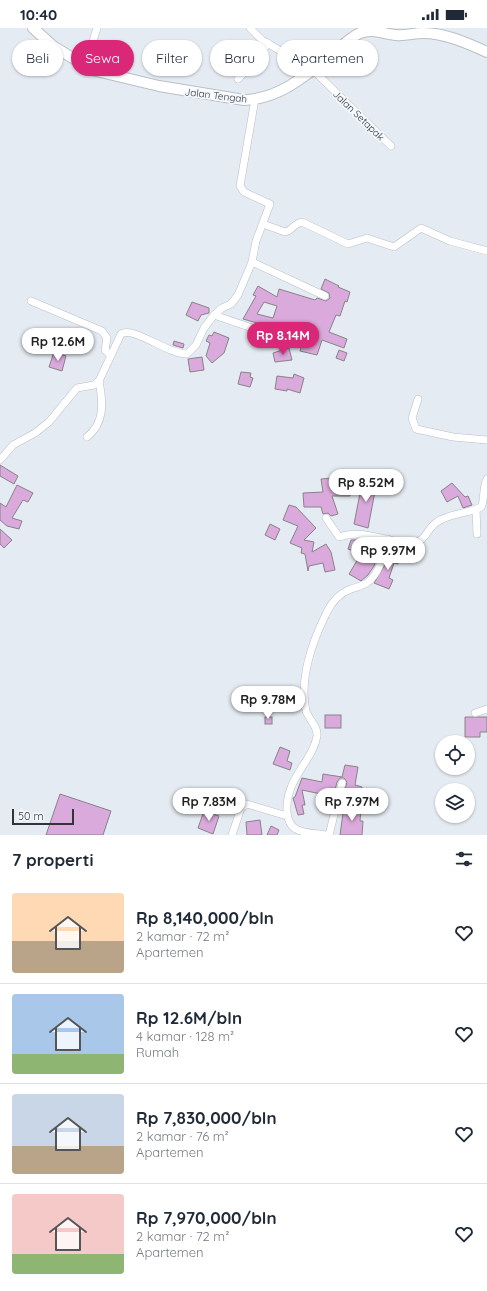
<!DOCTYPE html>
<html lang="id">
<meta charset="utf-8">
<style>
body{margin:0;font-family:Quicksand,sans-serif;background:#f6f6f7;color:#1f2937;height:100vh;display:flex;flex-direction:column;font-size:15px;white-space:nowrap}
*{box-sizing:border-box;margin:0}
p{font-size:13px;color:#747a83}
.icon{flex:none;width:22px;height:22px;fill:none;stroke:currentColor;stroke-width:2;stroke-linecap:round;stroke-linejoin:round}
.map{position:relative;height:807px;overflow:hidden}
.drawer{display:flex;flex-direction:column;background:#fff;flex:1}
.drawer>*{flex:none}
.guide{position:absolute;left:12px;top:12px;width:463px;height:36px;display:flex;gap:8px}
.tools{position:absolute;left:435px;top:707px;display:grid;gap:8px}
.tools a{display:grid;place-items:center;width:40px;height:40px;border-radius:50%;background:#fff;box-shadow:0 1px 3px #0004;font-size:20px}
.scale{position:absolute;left:12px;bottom:10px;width:62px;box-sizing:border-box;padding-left:4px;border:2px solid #323437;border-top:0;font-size:11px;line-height:14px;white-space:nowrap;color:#323437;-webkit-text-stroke:3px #f3f8fe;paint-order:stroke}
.price{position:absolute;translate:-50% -34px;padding:0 9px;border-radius:14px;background:#fff;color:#222;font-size:13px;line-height:26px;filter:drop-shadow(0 1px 2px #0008)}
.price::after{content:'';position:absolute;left:50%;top:24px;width:12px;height:9px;margin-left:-6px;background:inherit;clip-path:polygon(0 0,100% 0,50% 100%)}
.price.selected{background:#db2777;color:#fff}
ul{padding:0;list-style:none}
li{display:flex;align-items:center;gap:12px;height:100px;padding:0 12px}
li+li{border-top:1px solid #e0e1e3}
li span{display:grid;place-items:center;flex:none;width:112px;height:80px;border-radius:4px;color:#555}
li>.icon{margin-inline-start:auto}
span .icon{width:48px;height:48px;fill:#fffc;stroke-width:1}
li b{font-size:17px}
h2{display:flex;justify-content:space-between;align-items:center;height:48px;padding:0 12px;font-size:17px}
.tag{padding:0 14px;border-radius:18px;background:#fff;box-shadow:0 1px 3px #0004;font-size:14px;line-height:36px}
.tag.selected{background:#db2777;color:#fff}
.status{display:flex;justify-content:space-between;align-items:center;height:28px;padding:0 20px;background:#fff;direction:ltr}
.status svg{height:11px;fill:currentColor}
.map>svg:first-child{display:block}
.building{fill:#dbaadc;stroke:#888288;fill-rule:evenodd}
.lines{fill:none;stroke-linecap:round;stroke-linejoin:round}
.street-casing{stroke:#b9bfc6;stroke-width:8}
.secondary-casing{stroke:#b9bfc6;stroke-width:12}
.street{stroke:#fff;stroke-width:7}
.secondary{stroke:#fff;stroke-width:10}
.labels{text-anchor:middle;stroke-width:3.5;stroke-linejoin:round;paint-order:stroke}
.street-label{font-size:10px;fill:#323437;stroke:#f3f8fe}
</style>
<div class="status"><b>10:40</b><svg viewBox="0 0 49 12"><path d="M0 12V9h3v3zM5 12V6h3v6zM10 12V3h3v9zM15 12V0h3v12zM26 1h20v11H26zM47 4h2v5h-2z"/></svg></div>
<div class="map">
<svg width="487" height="807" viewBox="0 0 487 807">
<rect width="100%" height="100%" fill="#e5ebf2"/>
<g class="building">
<path d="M325 251 339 258 338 259 350 264 347 274 345 273 340 288 336 287 329 304 347 311 344 320 322 312 317 327 300 323 304 308 284 303V304L278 303V301L243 291 256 268 253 267 258 258 277 269 279 261 315 272 317 270 326 273 330 270 329 265 321 261ZM264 274 277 278 273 290 257 286Z"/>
<polygon points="192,274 209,280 209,285 201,287 198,293 186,287"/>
<polygon points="214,304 229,310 224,325 212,335 206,328 210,315 206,313 209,307 212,308"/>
<polygon points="174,313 184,316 183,320 173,317"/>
<polygon points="289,320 292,332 275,334 273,325"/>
<polygon points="339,322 347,325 344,333 336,330"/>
<polygon points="54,324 66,328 62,343 49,339"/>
<polygon points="202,329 204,342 190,344 188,331"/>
<polygon points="241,344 251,345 250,349 253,350 250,359 238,356"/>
<polygon points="294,346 304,350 300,365 287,361 287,363 275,361 277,348 293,350"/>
<polygon points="0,437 18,448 14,456 0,448"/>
<polygon points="333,450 334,457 350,457 350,468 332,468 338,486 331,488 328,485 323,486 321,479 304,479 303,465 323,464 321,451"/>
<polygon points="363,450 377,453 368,500 354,496"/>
<polygon points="452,455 465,469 468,468 472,477 463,480 458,468 447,474 441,463"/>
<polygon points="17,457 33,465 28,474 23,472 12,490 22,493 19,501 7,498 0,492 0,475 6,479"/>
<polygon points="289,477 296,479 316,500 304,512 314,514 312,524 326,516 331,524 335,542 325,544 323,535 309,538 308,543 305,526 301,525 302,520 290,515 298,498 283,492"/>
<polygon points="270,496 280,501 275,512 265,507"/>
<polygon points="0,501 12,512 4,520 0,516"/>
<polygon points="351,512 364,512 363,514 377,518 373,531 376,532 374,538 368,547 361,553 349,546 361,526 348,521"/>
<polygon points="390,522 399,523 398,536 394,535 389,550 393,552 389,561 374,555 386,535 388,535"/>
<rect x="325" y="687" width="16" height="13"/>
<rect x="265" y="689" width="7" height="7"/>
<polygon points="465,689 487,689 487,704 480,704 480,709 465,709"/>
<polygon points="280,719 290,723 287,733 292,735 290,742 273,736"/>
<polygon points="345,737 358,739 355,757 362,759 359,770 344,766 347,754 344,750 340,750 337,754 332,774 320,772 321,766 302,762 305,777 302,777 304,786 298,787 293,770 295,769 302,750 322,754 323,746 342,749"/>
<polygon points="60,766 111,783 103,807 46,807"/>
<polygon points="344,778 361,780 360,793 363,793 362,807 340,807"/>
<polygon points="204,783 219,788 213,806 198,800"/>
<polygon points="260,792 262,807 247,807 246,794"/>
<polygon points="271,798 279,802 277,807 267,807"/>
</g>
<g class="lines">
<g class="street-casing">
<g id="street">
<polyline points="250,0 262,12 313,42 391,118"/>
<polyline points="85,39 97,0"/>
<polyline points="238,51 258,30 268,15"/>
<path d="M263 196 285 204C292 203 294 195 302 194L348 216 367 210 394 219 421 200 450 213 487 223"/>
<polyline points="252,234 325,268"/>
<polyline points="31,273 102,303 107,310 105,322 110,327"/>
<polyline points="214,287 296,315"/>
<polyline points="418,371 412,390 416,401 453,409 487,412"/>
<path d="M87 409C105 395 103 374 99 353"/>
<path d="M0 432 13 417 35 405 49 394 77 360 94 357 99 353 121 306C134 298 167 326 187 326L196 317 204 300 214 287 222 280 231 276 238 267 252 234 256 213 270 176 244 164 240 158 255 71"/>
<polyline points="476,481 477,506"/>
<path d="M326 490 339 509C363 500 388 515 412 515 426 514 427 500 437 494 450 485 467 486 481 479 485 473 482 461 487 451"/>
<polyline points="475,685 487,681"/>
<polyline points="232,807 241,780 247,776 287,788"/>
<path d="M326 807C316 805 304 806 296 801 290 798 287 790 287 783 285 751 313 733 317 708 318 698 309 692 306 683 299 652 312 614 326 586 331 575 340 565 351 561 357 559 363 558 368 554 380 545 384 525 388 511"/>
<polyline points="329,807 342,755"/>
</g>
</g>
<g class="secondary-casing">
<path id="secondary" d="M33 0 53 18 92 42 159 58 244 72C281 71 309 45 336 23 343 17 351 9 360 5 372 0 384 6 396 7 405 8 414 5 423 5 445 5 467 15 487 24"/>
</g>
<use href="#street" class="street"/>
<use href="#secondary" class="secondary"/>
</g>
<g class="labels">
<g class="street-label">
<text transform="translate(216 67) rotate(7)" y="4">Jalan Tengah</text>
<text transform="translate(359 87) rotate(44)" y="4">Jalan Setapak</text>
</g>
</g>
</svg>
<div class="tools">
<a><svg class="icon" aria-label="locate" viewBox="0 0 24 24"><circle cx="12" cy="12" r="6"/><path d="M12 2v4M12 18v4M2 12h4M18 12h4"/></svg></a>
<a><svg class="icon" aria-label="layers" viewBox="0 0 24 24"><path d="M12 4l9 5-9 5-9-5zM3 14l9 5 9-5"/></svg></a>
</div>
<div class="scale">50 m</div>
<b class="price selected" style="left:283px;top:328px">Rp 8.14M</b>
<b class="price" style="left:58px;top:334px">Rp 12.6M</b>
<b class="price" style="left:366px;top:475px">Rp 8.52M</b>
<b class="price" style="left:388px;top:543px">Rp 9.97M</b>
<b class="price" style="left:268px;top:692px">Rp 9.78M</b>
<b class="price" style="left:209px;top:794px">Rp 7.83M</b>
<b class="price" style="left:352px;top:794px">Rp 7.97M</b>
<div class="guide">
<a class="tag">Beli</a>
<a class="tag selected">Sewa</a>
<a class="tag">Filter</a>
<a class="tag">Baru</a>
<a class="tag">Apartemen</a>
</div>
</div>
<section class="drawer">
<h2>7 properti<svg class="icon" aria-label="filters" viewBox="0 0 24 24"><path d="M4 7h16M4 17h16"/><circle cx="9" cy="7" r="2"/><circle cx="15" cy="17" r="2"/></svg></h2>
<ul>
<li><span style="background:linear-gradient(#ffd9b3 60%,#b9a48a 0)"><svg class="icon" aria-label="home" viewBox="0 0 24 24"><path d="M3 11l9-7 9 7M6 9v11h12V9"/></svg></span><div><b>Rp 8,140,000/bln</b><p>2 kamar · 72 m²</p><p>Apartemen</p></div><svg class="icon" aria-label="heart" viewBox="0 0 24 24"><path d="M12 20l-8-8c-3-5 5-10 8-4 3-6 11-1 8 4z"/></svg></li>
<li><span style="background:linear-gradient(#a9c7e8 75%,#8fb573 0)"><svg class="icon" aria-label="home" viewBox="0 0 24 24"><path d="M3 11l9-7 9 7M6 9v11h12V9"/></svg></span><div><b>Rp 12.6M/bln</b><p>4 kamar · 128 m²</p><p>Rumah</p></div><svg class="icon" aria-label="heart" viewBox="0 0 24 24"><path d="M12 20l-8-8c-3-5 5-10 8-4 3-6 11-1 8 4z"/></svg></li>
<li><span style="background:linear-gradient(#c9d6e8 65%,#b9a48a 0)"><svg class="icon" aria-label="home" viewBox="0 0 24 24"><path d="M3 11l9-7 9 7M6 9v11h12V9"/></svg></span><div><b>Rp 7,830,000/bln</b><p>2 kamar · 76 m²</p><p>Apartemen</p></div><svg class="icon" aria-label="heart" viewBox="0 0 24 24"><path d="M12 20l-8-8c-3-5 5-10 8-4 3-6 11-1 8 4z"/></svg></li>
<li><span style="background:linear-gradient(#f6c9c9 75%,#8fb573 0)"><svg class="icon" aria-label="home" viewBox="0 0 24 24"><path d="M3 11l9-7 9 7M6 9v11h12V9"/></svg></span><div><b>Rp 7,970,000/bln</b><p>2 kamar · 72 m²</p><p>Apartemen</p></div><svg class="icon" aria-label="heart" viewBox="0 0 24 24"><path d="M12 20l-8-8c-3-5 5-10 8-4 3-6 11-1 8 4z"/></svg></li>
</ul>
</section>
